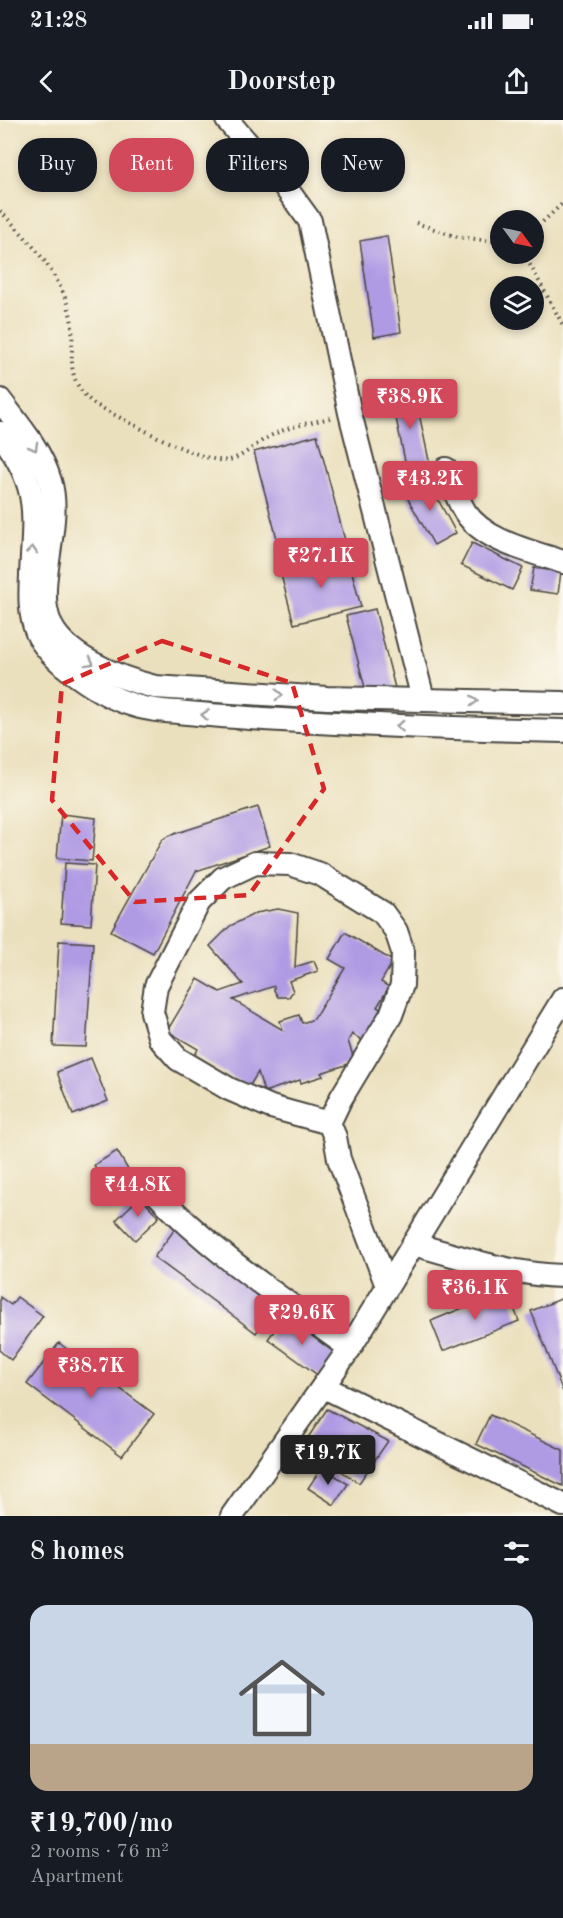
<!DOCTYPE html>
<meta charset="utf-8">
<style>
body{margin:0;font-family:"Old Standard TT",serif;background:#242831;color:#f1f3f6;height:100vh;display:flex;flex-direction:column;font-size:22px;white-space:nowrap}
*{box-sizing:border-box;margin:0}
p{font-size:20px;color:#9ea1a6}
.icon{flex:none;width:33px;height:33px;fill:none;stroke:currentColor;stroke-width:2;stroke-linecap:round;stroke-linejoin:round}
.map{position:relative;height:1396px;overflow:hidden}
.sheet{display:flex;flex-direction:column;background:#171b24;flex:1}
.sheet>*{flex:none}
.banner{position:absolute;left:18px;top:18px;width:528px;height:54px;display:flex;gap:12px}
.needle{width:39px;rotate:123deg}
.controls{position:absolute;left:490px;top:90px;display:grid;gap:12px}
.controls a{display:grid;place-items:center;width:54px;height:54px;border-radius:50%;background:#171b24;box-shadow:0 3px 9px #0003;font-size:30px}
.price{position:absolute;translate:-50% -51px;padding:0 14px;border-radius:6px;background:#d1495b;color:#fff;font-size:20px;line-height:39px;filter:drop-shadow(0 2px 3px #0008)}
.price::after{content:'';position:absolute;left:50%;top:36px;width:18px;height:14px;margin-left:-9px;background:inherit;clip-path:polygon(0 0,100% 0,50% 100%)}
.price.selected{background:#222;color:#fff}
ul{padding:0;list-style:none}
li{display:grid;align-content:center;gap:12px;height:318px;padding:0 30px}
li span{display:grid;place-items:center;height:186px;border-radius:18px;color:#555}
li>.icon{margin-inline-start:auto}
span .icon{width:108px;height:108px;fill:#fffc;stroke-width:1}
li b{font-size:26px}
h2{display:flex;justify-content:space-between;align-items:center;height:72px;padding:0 30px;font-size:26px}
.tag{padding:0 21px;border-radius:24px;background:#171b24;box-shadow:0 3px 9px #0003;font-size:21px;line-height:54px}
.tag.selected{background:#d1495b;color:#fff}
.status{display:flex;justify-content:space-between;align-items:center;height:42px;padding:0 30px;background:#171b24;direction:ltr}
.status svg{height:16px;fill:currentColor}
header{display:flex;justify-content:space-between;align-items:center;height:78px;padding:0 30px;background:#171b24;font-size:27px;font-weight:700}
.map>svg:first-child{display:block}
.building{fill:#af9ae4}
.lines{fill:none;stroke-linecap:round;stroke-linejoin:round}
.minor-casing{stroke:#484641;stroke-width:26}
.path{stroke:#484641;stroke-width:4;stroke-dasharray:1.5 4.5;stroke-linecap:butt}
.minor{stroke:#fff;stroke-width:22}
.oneway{stroke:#a0a0a0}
.marked{fill:none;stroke:#d62828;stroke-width:4.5;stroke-dasharray:12 8;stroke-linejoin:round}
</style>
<div class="status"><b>21:28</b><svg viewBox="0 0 49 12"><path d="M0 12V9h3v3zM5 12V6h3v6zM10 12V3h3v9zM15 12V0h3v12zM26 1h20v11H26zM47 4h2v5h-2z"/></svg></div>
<header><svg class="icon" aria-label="back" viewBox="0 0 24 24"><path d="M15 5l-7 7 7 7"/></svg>Doorstep<svg class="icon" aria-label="share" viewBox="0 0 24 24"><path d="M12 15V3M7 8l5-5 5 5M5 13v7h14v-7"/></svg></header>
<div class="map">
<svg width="563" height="1396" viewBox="0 0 563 1396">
<rect width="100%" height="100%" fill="#fbf7ec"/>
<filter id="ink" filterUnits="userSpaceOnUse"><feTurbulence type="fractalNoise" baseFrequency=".0167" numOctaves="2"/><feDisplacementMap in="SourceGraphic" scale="12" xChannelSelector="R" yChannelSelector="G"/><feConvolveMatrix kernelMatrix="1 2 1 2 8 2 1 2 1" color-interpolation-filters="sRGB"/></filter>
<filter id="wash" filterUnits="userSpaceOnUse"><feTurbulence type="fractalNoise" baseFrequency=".008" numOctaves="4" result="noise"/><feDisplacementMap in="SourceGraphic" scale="24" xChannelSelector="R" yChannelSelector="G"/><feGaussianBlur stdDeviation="1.35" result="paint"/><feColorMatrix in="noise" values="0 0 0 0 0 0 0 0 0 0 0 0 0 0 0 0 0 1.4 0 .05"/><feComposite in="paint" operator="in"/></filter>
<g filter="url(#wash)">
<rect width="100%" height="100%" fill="#ebe0bd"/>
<g id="blocks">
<g class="building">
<polygon points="387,116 401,212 374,217 360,121"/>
<polygon points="413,265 431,350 408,355 390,270"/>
<polygon points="317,315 347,428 284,445 254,332"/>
<polygon points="427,359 456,413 434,425 404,372"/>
<polygon points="472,423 523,448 512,470 461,445"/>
<polygon points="347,433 361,487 294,504 280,451"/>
<polygon points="534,448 561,452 558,474 530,470"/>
<polygon points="375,489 395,568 367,575 346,496"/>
<polygon points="258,687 270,726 196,751 153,833 111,811 162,720 168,716"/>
<polygon points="61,694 96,698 92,741 57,738"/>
<polygon points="65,743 95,745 91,805 61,803"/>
<polygon points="278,789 298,793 295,847 314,841 318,851 289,861 293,871 289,877 278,877 274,870 274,866 233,880 283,910 280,901 299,895 302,903 314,899 345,848 329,839 345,812 393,841 381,862 389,867 377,887 385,892 363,921 352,914 348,921 355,942 321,953 323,956 301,963 300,960 264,972 258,952 249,967 195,935 198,929 167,911 198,859 220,872 243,864 210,826 230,806 256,793"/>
<polygon points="59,821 93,823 86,927 53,926"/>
<polygon points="91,938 108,981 73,995 57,952"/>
<polygon points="117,1031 137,1065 115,1079 94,1045"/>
<polygon points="140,1077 159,1097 135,1120 116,1100"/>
<polygon points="175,1109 277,1185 256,1213 154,1137"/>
<polygon points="507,1170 519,1201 443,1231 431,1201"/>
<polygon points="0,1177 11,1185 17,1177 43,1196 11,1240 0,1231"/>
<polygon points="563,1178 563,1272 531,1191"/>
<polygon points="285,1196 336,1234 319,1256 268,1219"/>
<polygon points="59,1223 154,1294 122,1336 27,1264"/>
<polygon points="327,1289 388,1321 359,1363 303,1325"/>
<polygon points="490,1295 563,1330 563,1366 476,1324"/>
<polygon points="322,1347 348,1364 334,1385 308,1368"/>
</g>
</g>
</g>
<g filter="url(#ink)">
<use href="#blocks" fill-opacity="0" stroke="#484641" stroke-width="1.5"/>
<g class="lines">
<g class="minor-casing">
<g id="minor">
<polyline points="227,0 283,64 310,101 350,293 423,579"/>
<path d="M0 280C19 305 41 330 50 361 57 384 52 410 49 434 46 454 42 477 48 497 58 535 121 559 155 567L327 578 563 583"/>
<path d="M0 313C41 368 34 391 31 455 30 474 29 494 37 513 50 542 102 576 133 585 147 590 163 591 177 592 206 595 235 597 264 599 363 605 463 609 563 611"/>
<path d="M446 349C452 363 457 379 465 392 485 422 531 431 563 442"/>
<polyline points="329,1003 271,987 229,969 178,939 160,919 152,892 156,866 199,782 223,758 255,743 290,744 320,754 383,793 396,811 403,832 402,865 391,895 341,978 329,1003 335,1017 339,1039 387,1166"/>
<path d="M154 1071C211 1132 283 1179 350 1228"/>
<path d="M413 1124C461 1137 512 1155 563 1156"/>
<polyline points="324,1267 563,1385"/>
<polyline points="232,1396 350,1228 563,879"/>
</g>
</g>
<g class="path">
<path d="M0 91C29 120 63 156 71 198 77 233 60 255 94 284 120 297 205 346 229 340 246 336 257 322 272 315 290 306 310 303 330 298"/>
<polyline points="416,103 458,117 501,122"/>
<polyline points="534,110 563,83"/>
<polyline points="524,134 563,205"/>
</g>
<use href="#minor" class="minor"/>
</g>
<defs><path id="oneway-chevron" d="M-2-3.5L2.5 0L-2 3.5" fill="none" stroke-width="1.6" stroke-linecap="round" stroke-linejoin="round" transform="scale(1.5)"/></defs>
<g class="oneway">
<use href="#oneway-chevron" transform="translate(34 327) rotate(61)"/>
<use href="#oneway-chevron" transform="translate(32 430) rotate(-86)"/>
<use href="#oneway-chevron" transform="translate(90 542) rotate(29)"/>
<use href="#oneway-chevron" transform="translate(279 575) rotate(3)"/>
<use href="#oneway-chevron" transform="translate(474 581) rotate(2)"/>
<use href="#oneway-chevron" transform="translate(205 595) rotate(-175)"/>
<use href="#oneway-chevron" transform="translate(400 606) rotate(-177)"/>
</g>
</g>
<path class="marked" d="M162 521 292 563 324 669 249 775 135 782 52 680 62 564Z"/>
</svg>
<div class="controls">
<a><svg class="needle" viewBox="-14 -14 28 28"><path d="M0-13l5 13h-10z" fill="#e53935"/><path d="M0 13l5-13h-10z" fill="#9ea1a6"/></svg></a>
<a><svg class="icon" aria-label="layers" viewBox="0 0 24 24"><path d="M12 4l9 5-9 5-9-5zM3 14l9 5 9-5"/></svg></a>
</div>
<b class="price" style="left:410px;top:310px">₹38.9K</b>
<b class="price" style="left:430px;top:392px">₹43.2K</b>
<b class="price" style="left:321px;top:469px">₹27.1K</b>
<b class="price" style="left:138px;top:1098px">₹44.8K</b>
<b class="price" style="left:475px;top:1201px">₹36.1K</b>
<b class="price" style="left:302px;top:1226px">₹29.6K</b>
<b class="price" style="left:91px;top:1279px">₹38.7K</b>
<b class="price selected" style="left:328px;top:1366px">₹19.7K</b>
<div class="banner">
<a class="tag">Buy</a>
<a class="tag selected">Rent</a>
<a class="tag">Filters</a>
<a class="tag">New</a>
</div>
</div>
<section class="sheet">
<h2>8 homes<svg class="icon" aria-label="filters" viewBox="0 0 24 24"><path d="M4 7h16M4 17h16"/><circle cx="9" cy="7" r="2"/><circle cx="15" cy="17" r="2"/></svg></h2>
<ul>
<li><span style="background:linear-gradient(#c9d6e8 75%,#b9a48a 0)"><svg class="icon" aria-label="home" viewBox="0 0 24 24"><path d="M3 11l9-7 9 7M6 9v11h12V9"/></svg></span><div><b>₹19,700/mo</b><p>2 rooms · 76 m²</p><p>Apartment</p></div></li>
</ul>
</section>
